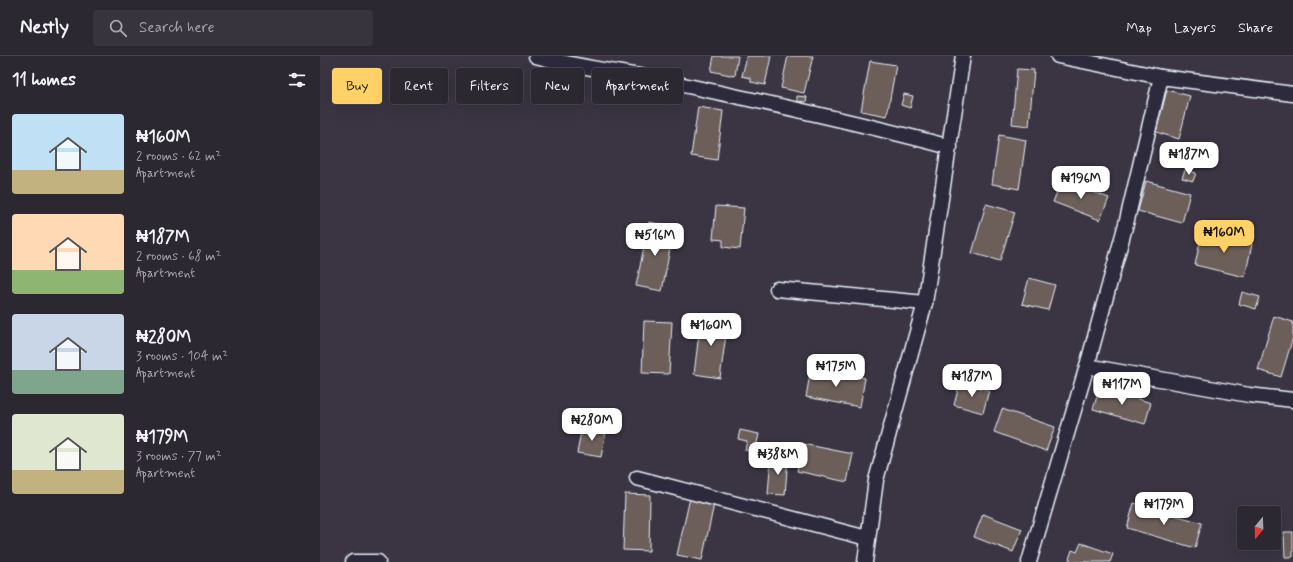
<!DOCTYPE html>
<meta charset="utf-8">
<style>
body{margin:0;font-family:Mynerve,sans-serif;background:#38343e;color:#f1f3f6;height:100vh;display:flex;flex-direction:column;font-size:15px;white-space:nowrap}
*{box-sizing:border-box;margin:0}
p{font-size:13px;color:#a6a6ac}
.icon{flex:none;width:22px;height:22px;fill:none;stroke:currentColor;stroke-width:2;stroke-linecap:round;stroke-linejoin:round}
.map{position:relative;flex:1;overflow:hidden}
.drawer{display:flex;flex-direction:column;background:#2c2832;width:320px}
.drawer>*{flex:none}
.guide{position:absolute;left:12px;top:12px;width:380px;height:36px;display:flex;gap:8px}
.needle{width:26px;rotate:199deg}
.controls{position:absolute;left:917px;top:450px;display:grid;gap:8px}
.controls a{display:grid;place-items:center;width:44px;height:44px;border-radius:4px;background:#2c2832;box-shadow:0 4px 16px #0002,0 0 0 1px #48444d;font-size:20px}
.price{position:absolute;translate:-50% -34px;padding:0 9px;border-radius:8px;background:#fff;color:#222;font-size:13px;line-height:26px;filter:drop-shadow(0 1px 2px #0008)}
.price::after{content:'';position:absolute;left:50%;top:24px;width:12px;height:9px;margin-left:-6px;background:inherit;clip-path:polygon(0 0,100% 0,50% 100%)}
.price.on{background:#ffd166;color:#111}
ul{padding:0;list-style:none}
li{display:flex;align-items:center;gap:12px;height:100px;padding:0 12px}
li span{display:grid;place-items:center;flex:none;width:112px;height:80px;border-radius:4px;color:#555}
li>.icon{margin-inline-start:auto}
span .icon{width:48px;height:48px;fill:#fffc;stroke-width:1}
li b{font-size:17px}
h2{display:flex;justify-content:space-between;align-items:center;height:48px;padding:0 12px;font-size:17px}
.tag{padding:0 14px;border-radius:4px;background:#2c2832;box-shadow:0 4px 16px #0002,0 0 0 1px #48444d;font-size:14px;line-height:36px}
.tag.on{background:#ffd166;color:#111}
header{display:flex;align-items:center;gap:24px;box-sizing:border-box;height:56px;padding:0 20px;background:#2c2832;border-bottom:1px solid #48444d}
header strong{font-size:19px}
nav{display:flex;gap:22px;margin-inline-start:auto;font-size:14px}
.search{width:280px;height:36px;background:#38343e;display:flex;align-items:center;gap:10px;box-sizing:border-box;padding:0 14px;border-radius:4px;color:#a6a6ac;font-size:15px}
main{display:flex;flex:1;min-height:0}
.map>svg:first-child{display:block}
.building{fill:#6c5f5a;stroke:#e8f1f8}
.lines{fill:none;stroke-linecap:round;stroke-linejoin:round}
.street-casing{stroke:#e8f1f8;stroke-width:17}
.street{stroke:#2f2a3d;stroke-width:14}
</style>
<header>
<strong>Nestly</strong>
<div class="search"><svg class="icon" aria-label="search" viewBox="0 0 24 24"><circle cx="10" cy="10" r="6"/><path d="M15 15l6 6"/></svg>Search here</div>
<nav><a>Map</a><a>Layers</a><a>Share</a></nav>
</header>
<main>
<section class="drawer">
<h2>11 homes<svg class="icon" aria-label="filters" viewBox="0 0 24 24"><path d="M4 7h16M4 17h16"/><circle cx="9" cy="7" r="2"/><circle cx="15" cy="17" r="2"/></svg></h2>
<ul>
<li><span style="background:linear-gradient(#bfe0f5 70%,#c2b280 0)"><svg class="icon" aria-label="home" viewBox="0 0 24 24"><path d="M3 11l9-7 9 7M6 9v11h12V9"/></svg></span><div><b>₦160M</b><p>2 rooms · 62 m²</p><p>Apartment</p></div></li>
<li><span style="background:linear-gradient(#ffd9b3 70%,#8fb573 0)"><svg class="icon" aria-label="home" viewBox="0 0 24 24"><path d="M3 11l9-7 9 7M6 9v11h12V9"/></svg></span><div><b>₦187M</b><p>2 rooms · 68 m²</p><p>Apartment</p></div></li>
<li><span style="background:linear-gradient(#c9d6e8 70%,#7fa58c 0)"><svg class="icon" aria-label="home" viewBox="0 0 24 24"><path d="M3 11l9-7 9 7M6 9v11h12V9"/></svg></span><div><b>₦280M</b><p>3 rooms · 104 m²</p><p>Apartment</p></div></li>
<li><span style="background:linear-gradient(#dfe7d0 70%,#c2b280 0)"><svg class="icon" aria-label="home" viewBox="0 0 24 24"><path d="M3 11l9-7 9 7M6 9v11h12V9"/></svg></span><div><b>₦179M</b><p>3 rooms · 77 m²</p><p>Apartment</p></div></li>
</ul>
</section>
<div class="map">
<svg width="973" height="506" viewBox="0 0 973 506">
<rect width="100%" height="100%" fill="#3b3543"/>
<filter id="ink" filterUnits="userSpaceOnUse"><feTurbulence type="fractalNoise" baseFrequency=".025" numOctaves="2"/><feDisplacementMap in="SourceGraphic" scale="8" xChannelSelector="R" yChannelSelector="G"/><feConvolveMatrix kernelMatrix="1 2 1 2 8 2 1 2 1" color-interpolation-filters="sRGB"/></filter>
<g filter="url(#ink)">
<g class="building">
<polygon points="394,0 418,0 415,20 391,15"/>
<polygon points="427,0 451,0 445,29 431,26 431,22 422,20"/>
<polygon points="468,0 493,0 484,37 461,32"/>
<polygon points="550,5 576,9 567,60 541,55"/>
<polygon points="697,13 714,14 709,70 692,68"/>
<polygon points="847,34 870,40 859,83 836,76"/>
<polygon points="584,38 593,40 590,52 581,49"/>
<polygon points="477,40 487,41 486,46 477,45"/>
<polygon points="378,51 403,55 397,104 371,100"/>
<polygon points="679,79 706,84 699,133 672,128"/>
<polygon points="865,114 876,117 873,125 862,122"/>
<polygon points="742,124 789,142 780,164 733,146"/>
<polygon points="826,125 870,137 862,167 818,155"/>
<polygon points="666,148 695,156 680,205 652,197"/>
<polygon points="396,150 424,152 420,193 403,191 403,184 393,183"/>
<polygon points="329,166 354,171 342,235 316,230"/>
<polygon points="882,176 932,188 925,221 875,209"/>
<polygon points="709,222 735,229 728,254 702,248"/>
<polygon points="922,236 940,241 936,253 919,248"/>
<polygon points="954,260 973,266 973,281 961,321 938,314"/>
<polygon points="381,261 408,264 400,322 374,318"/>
<polygon points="324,265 352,266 349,318 322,317"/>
<polygon points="491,312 545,322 540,351 486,341"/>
<polygon points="640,326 669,334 663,357 634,349"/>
<polygon points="780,331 831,347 825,368 773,353"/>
<polygon points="682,353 735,371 726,395 674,376"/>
<polygon points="262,371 286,375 281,401 257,397"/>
<polygon points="420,374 439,378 435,396 425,394 427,385 418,383"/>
<polygon points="483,388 533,398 527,426 477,415"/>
<polygon points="451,400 468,401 465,439 448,438"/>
<polygon points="305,438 330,439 329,495 303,494"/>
<polygon points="370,442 394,448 382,504 357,499"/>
<polygon points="814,447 882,467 875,492 807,472"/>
<polygon points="663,458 702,473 693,496 654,481"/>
<polygon points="964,476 973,476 973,501 965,501"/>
<polygon points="761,487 793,498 790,506 754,506 749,503 752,494 757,496"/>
</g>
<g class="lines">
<g class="street-casing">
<g id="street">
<path d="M216 0C255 11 295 15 335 23 434 44 532 65 630 91"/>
<polyline points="738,0 841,21 973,38"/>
<polyline points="457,233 605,247"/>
<polyline points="767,310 807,164 841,21"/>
<polyline points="317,422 547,482"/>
<polyline points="33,506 58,506"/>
<polyline points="545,506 556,424 605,247 643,0"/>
<polyline points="709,506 767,310 929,339 973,344"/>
</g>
</g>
<use href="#street" class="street"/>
</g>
</g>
</svg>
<div class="controls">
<a><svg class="needle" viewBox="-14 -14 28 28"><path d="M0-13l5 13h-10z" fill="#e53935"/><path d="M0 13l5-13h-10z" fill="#a6a6ac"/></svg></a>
</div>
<b class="price" style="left:869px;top:120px">₦187M</b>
<b class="price" style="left:761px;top:144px">₦196M</b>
<b class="price on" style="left:904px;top:198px">₦160M</b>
<b class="price" style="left:335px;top:201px">₦516M</b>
<b class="price" style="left:391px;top:291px">₦160M</b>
<b class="price" style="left:516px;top:332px">₦175M</b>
<b class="price" style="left:652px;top:342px">₦187M</b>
<b class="price" style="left:802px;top:350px">₦117M</b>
<b class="price" style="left:272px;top:386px">₦280M</b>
<b class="price" style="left:458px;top:420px">₦388M</b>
<b class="price" style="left:844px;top:470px">₦179M</b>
<div class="guide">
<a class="tag on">Buy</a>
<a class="tag">Rent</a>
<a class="tag">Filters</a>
<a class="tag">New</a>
<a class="tag">Apartment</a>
</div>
</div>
</main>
